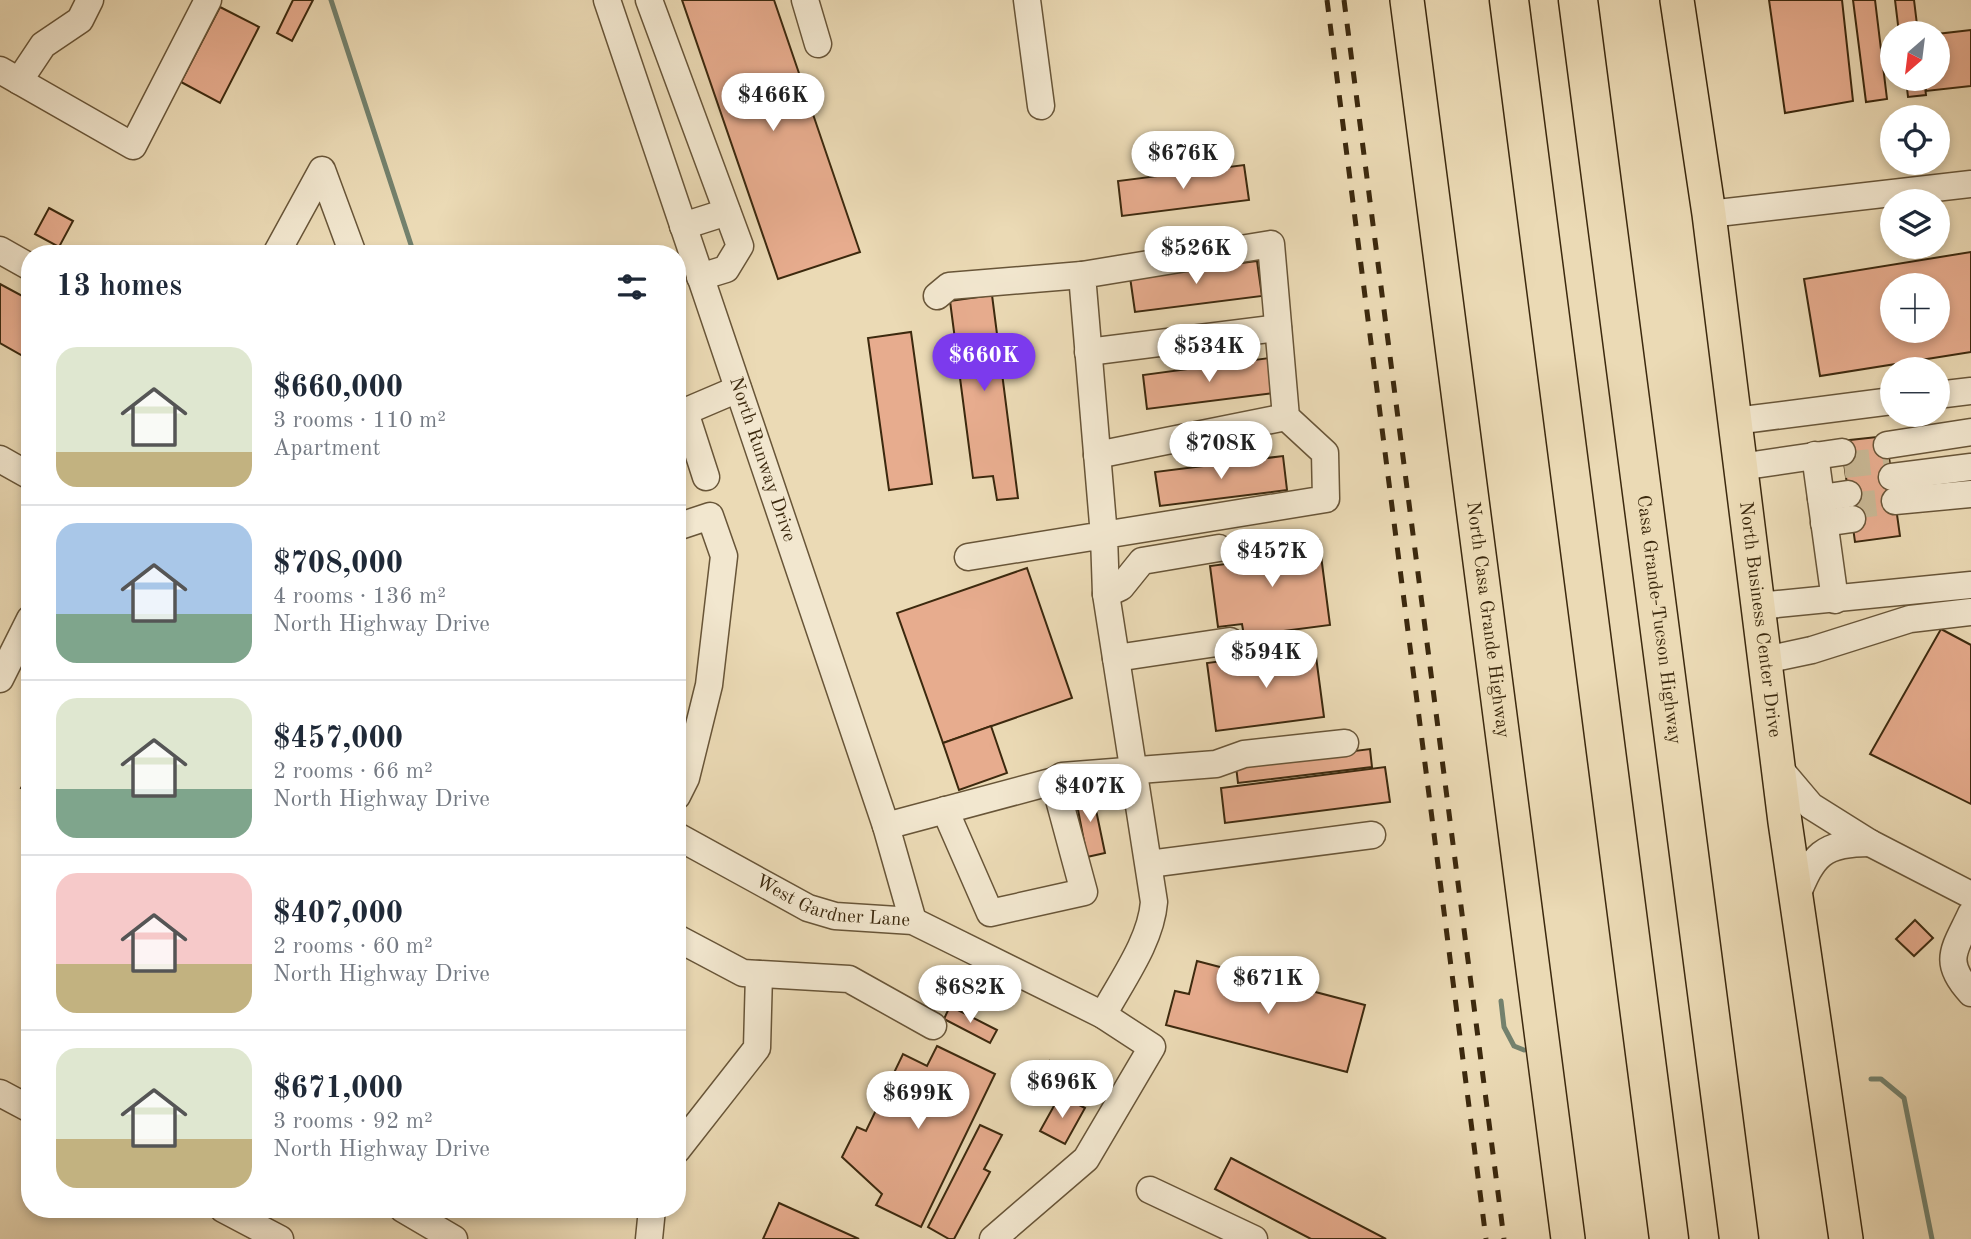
<!DOCTYPE html>
<meta charset="utf-8">
<style>
body{margin:0;font-family:"Old Standard TT",serif;background:#f6f6f7;color:#1f2937;height:100vh;display:flex;flex-direction:column;font-size:26px;white-space:nowrap}
*{box-sizing:border-box;margin:0}
p{font-size:23px;color:#747a83}
.icon{flex:none;width:38px;height:38px;fill:none;stroke:currentColor;stroke-width:2;stroke-linecap:round;stroke-linejoin:round}
.map{position:relative;flex:1;overflow:hidden}
.details{position:absolute;left:21px;top:245px;width:665px;height:973px;display:flex;flex-direction:column;background:#fff;border-radius:28px;box-shadow:0 4px 10px #0003}
.details>*{flex:none}
.needle{width:46px;rotate:208deg}
.controls{position:absolute;left:1880px;top:21px;display:grid;gap:14px}
.controls a{display:grid;place-items:center;width:70px;height:70px;border-radius:50%;background:#fff;box-shadow:0 4px 10px #0003;font-size:35px}
.price{position:absolute;translate:-50% -60px;padding:0 16px;border-radius:24px;background:#fff;color:#222;font-size:23px;line-height:46px;filter:drop-shadow(0 2px 4px #0008)}
.price::after{content:'';position:absolute;left:50%;top:42px;width:21px;height:16px;margin-left:-10px;background:inherit;clip-path:polygon(0 0,100% 0,50% 100%)}
.price.current{background:#7c3aed;color:#fff}
ul{padding:0;list-style:none}
li{display:flex;align-items:center;gap:21px;height:175px;padding:0 35px}
li+li{border-top:2px solid #e0e1e3}
li span{display:grid;place-items:center;flex:none;width:196px;height:140px;border-radius:21px;color:#555}
li>.icon{margin-inline-start:auto}
span .icon{width:84px;height:84px;fill:#fffc;stroke-width:1}
li b{font-size:30px}
h2{display:flex;justify-content:space-between;align-items:center;height:84px;padding:0 35px;font-size:30px}
.map>svg:first-child{display:block}
.lines{fill:none;stroke-linecap:round;stroke-linejoin:round}
.stream{stroke:#73816d;stroke-width:5}
.building{fill:#e7ac8e;stroke:#3c290e;stroke-width:2;fill-rule:evenodd}
.minor-tunnel{stroke:#c8b794;stroke-width:26;stroke-dasharray:26 13;stroke-linecap:butt}
.minor-casing{stroke:#685538;stroke-width:29}
.major-casing{stroke:#3c290e;stroke-width:36}
.highway-casing{stroke:#3c290e;stroke-width:41}
.minor{stroke:#f2e7cf;stroke-width:26}
.major{stroke:#ebdab5;stroke-width:33}
.highway{stroke:#ebdab5;stroke-width:38}
.rail{stroke:#3c290e;stroke-width:5;stroke-dasharray:12 12;stroke-linecap:butt}
.labels{text-anchor:middle;dominant-baseline:central;stroke-width:5;stroke-linejoin:round;paint-order:stroke}
.street-label{font-size:19px;fill:#3c290e;stroke:#f2e7cf}
</style>
<div class="map">
<svg width="1971" height="1239" viewBox="0 0 1971 1239">
<rect width="100%" height="100%" fill="#ebdab5"/>
<filter id="stains"><feTurbulence type="fractalNoise" baseFrequency=".00286" numOctaves="4"/><feColorMatrix values="0 0 0 0 .2 0 0 0 0 .09 0 0 0 0 .02 0 0 0 .5 -.17"/></filter>
<radialGradient id="worn" r=".72"><stop offset=".6" stop-color="#630" stop-opacity="0"/><stop offset="1" stop-color="#630" stop-opacity=".3"/></radialGradient>
<g class="lines">
<g class="stream">
<polyline points="331,0 414,254"/>
<polyline points="1501,1001 1504,1027 1514,1046 1524,1050"/>
<polyline points="1871,1079 1881,1079 1904,1098 1932,1239"/>
</g>
</g>
<g class="building">
<polygon points="293,0 313,0 292,41 277,33"/>
<polygon points="682,0 774,0 860,252 778,279"/>
<polygon points="1769,0 1842,0 1853,101 1785,113"/>
<polygon points="1853,0 1875,0 1887,99 1866,102"/>
<polygon points="1895,0 1914,0 1918,33 1899,33"/>
<polygon points="220,7 259,27 220,103 181,82"/>
<polygon points="1971,30 1971,86 1926,91 1924,79 1937,79 1937,34"/>
<polygon points="1906,79 1924,79 1926,95 1908,97"/>
<polygon points="1244,165 1249,200 1122,216 1118,181"/>
<polygon points="49,208 73,221 59,247 35,234"/>
<path d="M1971,252v100l-151,24 -16,-97zM1892,285h45v46h-45z"/>
<polygon points="1257,261 1262,296 1135,312 1130,277"/>
<polygon points="0,284 30,300 30,360 0,343"/>
<polygon points="992,295 1018,498 997,500 993,476 973,478 950,301"/>
<polygon points="911,332 932,484 889,490 868,338"/>
<polygon points="1269,358 1274,393 1147,409 1143,375"/>
<polygon points="1886,436 1900,536 1855,542 1841,441"/>
<polygon points="1283,456 1287,490 1160,506 1155,472"/>
<polygon points="1319,540 1330,625 1244,636 1242,624 1218,627 1210,566 1234,563 1233,551"/>
<polygon points="1027,568 1072,698 943,743 897,613"/>
<polygon points="1941,629 1971,645 1971,804 1870,754"/>
<polygon points="1315,649 1324,717 1216,731 1207,663"/>
<polygon points="991,726 1007,773 959,790 943,743"/>
<polygon points="1370,749 1372,767 1238,783 1236,766"/>
<polygon points="1385,767 1390,802 1225,823 1221,788"/>
<polygon points="30,772 30,793 21,788"/>
<polygon points="1092,791 1105,853 1087,857 1075,794"/>
<polygon points="1915,920 1933,938 1914,956 1896,939"/>
<polygon points="1197,961 1365,1005 1347,1072 1166,1025 1175,991 1189,994"/>
<polygon points="950,1006 997,1030 990,1043 944,1019"/>
<polygon points="937,1046 995,1074 921,1227 876,1205 882,1194 842,1157 857,1127 866,1131 903,1054 927,1066"/>
<polygon points="1050,1061 1067,1071 1055,1094 1037,1085"/>
<polygon points="1060,1095 1085,1108 1065,1144 1040,1131"/>
<polygon points="980,1125 1002,1135 984,1169 990,1172 954,1239 949,1239 928,1227"/>
<polygon points="1231,1158 1386,1239 1311,1239 1215,1189"/>
<polygon points="779,1203 859,1239 763,1239"/>
</g>
<g class="lines">
<g class="minor-tunnel">
<polyline points="1844,465 1889,460"/>
<polyline points="1850,506 1895,501"/>
</g>
<g class="minor-casing">
<g id="minor">
<path id="s1" d="M607,0l279,826 27,95"/>
<polyline points="649,0 740,246 726,269 700,277"/>
<polyline points="805,0 818,44"/>
<polyline points="1027,0 1041,106"/>
<polyline points="0,70 133,146 208,0"/>
<polyline points="19,81 43,45 80,20 90,0"/>
<polyline points="1709,214 1971,184"/>
<polyline points="683,226 727,212"/>
<polyline points="0,250 30,267"/>
<polyline points="276,254 322,170 353,254"/>
<polyline points="937,296 949,286 1082,275"/>
<polyline points="1088,352 1278,328"/>
<polyline points="1937,395 1971,391"/>
<polyline points="685,412 706,477"/>
<polyline points="677,415 738,389"/>
<polyline points="1735,421 1892,401"/>
<polyline points="1887,445 1971,432"/>
<polyline points="1097,455 1286,417"/>
<polyline points="1815,455 1835,600"/>
<polyline points="0,459 30,476"/>
<polyline points="1740,467 1842,452"/>
<polyline points="1892,477 1971,467"/>
<polyline points="1821,498 1848,494"/>
<polyline points="1895,501 1971,494"/>
<polyline points="1824,523 1852,519"/>
<polyline points="677,527 710,516 724,556 709,685 686,778 677,796"/>
<path d="M968,557l358,-58 -1,-46 -39,-36 -15,-173 -189,31 22,261 2,58 48,308c-3,39 -32,78 -51,113"/>
<polyline points="1106,594 1121,587 1142,561 1219,548"/>
<polyline points="1758,606 1971,585"/>
<polyline points="1116,658 1230,641"/>
<polyline points="1765,660 1812,650 1910,619 1971,612"/>
<polyline points="0,679 30,619"/>
<path d="M1778,767l33,39 59,37c-48,0 -57,12 -74,55"/>
<polyline points="945,810 990,913 1084,892 1054,781"/>
<polyline points="886,826 1054,781 1062,776 1216,764 1244,754 1345,743"/>
<path id="s2" d="M677,836l131,72 27,8 78,5 190,94 49,32 -66,112 -93,80"/>
<polyline points="1870,843 1971,895"/>
<polyline points="1149,864 1372,835"/>
<path d="M1971,914c-16,35 -30,47 0,79"/>
<polyline points="677,938 743,973 849,979 933,1026"/>
<polyline points="0,1093 30,1109"/>
<polyline points="677,1150 757,1048 759,974"/>
<polyline points="1150,1190 1254,1239"/>
<polyline points="223,1209 280,1239"/>
<polyline points="403,1209 454,1239"/>
<polyline points="649,1239 652,1209"/>
</g>
</g>
<g class="major-casing">
<g id="major">
<path id="s3" d="M1407,0l161,1239"/>
<path id="s4" d="M1677,0l32,214 76,608 61,417"/>
</g>
</g>
<g class="highway-casing">
<g id="highway">
<polyline points="1509,0 1669,1239"/>
<path id="s5" d="M1578,0l161,1239"/>
</g>
</g>
<use href="#minor" class="minor"/>
<use href="#major" class="major"/>
<use href="#highway" class="highway"/>
<g class="rail">
<polyline points="1327,0 1486,1239"/>
<polyline points="1344,0 1504,1239"/>
</g>
</g>
<g class="labels">
<g class="street-label">
<text stroke="none"><textPath href="#s1" startOffset="485">North Runway Drive</textPath></text>
<text stroke="none"><textPath href="#s3" startOffset="625">North Casa Grande Highway</textPath></text>
<text stroke="none"><textPath href="#s5" startOffset="625">Casa Grande-Tucson Highway</textPath></text>
<text stroke="none"><textPath href="#s4" startOffset="625">North Business Center Drive</textPath></text>
<text stroke="none"><textPath href="#s2" startOffset="172">West Gardner Lane</textPath></text>
</g>
</g>
<rect width="100%" height="100%" filter="url(#stains)"/>
<rect width="100%" height="100%" fill="url(#worn)"/>
</svg>
<div class="controls">
<a><svg class="needle" viewBox="-14 -14 28 28"><path d="M0-13l5 13h-10z" fill="#e53935"/><path d="M0 13l5-13h-10z" fill="#747a83"/></svg></a>
<a><svg class="icon" aria-label="locate" viewBox="0 0 24 24"><circle cx="12" cy="12" r="6"/><path d="M12 2v4M12 18v4M2 12h4M18 12h4"/></svg></a>
<a><svg class="icon" aria-label="layers" viewBox="0 0 24 24"><path d="M12 4l9 5-9 5-9-5zM3 14l9 5 9-5"/></svg></a>
<a>+</a>
<a>−</a>
</div>
<b class="price" style="left:773px;top:133px">$466K</b>
<b class="price" style="left:1183px;top:191px">$676K</b>
<b class="price" style="left:1196px;top:286px">$526K</b>
<b class="price" style="left:1209px;top:384px">$534K</b>
<b class="price current" style="left:984px;top:393px">$660K</b>
<b class="price" style="left:1221px;top:481px">$708K</b>
<b class="price" style="left:1272px;top:589px">$457K</b>
<b class="price" style="left:1266px;top:690px">$594K</b>
<b class="price" style="left:1090px;top:824px">$407K</b>
<b class="price" style="left:1268px;top:1016px">$671K</b>
<b class="price" style="left:970px;top:1025px">$682K</b>
<b class="price" style="left:1062px;top:1120px">$696K</b>
<b class="price" style="left:918px;top:1131px">$699K</b>
<section class="details">
<h2>13 homes<svg class="icon" aria-label="filters" viewBox="0 0 24 24"><path d="M4 7h16M4 17h16"/><circle cx="9" cy="7" r="2"/><circle cx="15" cy="17" r="2"/></svg></h2>
<ul>
<li><span style="background:linear-gradient(#dfe7d0 75%,#c2b280 0)"><svg class="icon" aria-label="home" viewBox="0 0 24 24"><path d="M3 11l9-7 9 7M6 9v11h12V9"/></svg></span><div><b>$660,000</b><p>3 rooms · 110 m²</p><p>Apartment</p></div></li>
<li><span style="background:linear-gradient(#a9c7e8 65%,#7fa58c 0)"><svg class="icon" aria-label="home" viewBox="0 0 24 24"><path d="M3 11l9-7 9 7M6 9v11h12V9"/></svg></span><div><b>$708,000</b><p>4 rooms · 136 m²</p><p>North Highway Drive</p></div></li>
<li><span style="background:linear-gradient(#dfe7d0 65%,#7fa58c 0)"><svg class="icon" aria-label="home" viewBox="0 0 24 24"><path d="M3 11l9-7 9 7M6 9v11h12V9"/></svg></span><div><b>$457,000</b><p>2 rooms · 66 m²</p><p>North Highway Drive</p></div></li>
<li><span style="background:linear-gradient(#f6c9c9 65%,#c2b280 0)"><svg class="icon" aria-label="home" viewBox="0 0 24 24"><path d="M3 11l9-7 9 7M6 9v11h12V9"/></svg></span><div><b>$407,000</b><p>2 rooms · 60 m²</p><p>North Highway Drive</p></div></li>
<li><span style="background:linear-gradient(#dfe7d0 65%,#c2b280 0)"><svg class="icon" aria-label="home" viewBox="0 0 24 24"><path d="M3 11l9-7 9 7M6 9v11h12V9"/></svg></span><div><b>$671,000</b><p>3 rooms · 92 m²</p><p>North Highway Drive</p></div></li>
</ul>
</section>
</div>
